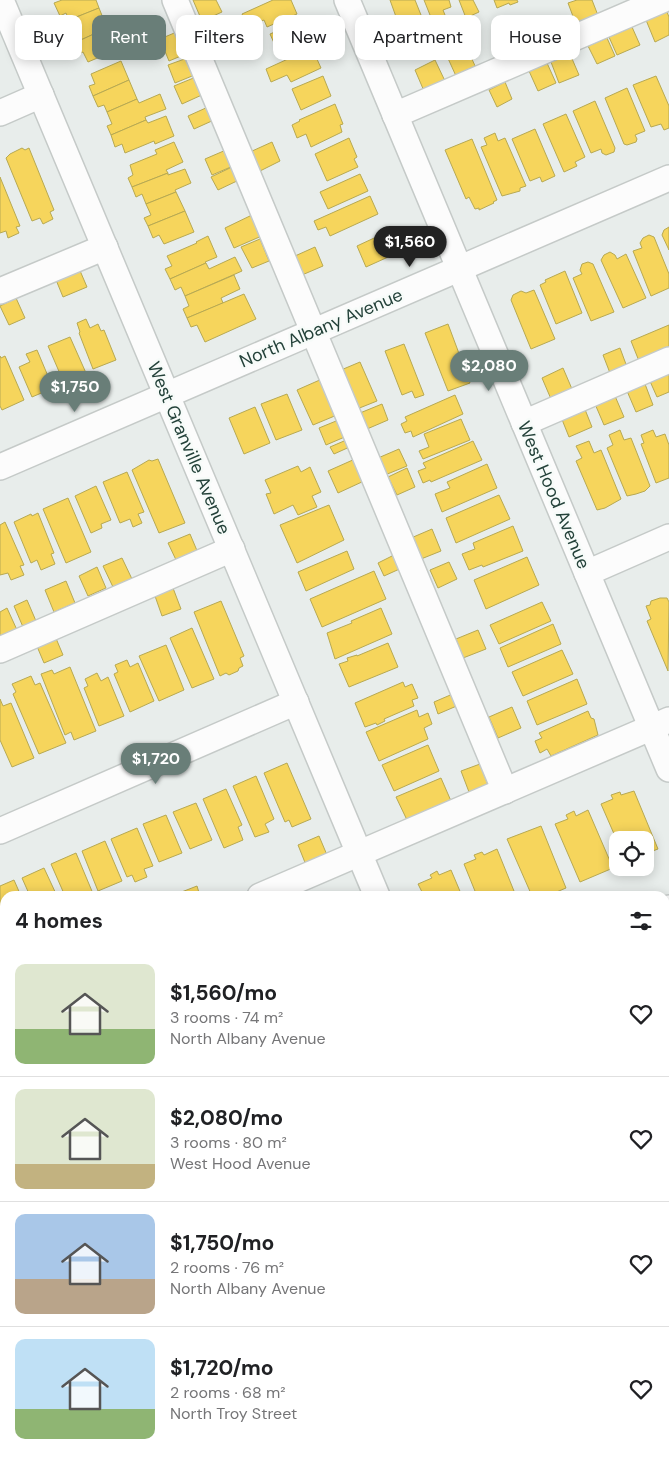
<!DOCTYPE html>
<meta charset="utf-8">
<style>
body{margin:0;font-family:"DM Sans",sans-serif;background:#f2f2f2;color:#202124;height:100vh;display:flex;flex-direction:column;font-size:19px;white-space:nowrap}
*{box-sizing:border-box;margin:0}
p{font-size:16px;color:#757577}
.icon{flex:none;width:28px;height:28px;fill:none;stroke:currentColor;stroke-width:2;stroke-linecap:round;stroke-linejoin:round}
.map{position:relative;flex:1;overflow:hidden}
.sheet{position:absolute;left:0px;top:891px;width:670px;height:571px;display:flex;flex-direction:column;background:#fff;border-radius:15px 15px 0 0;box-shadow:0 2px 12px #0003}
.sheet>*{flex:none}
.banner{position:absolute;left:15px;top:15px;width:640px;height:45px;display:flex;gap:10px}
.controls{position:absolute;left:609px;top:831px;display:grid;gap:10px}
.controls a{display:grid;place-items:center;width:45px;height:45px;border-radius:10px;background:#fff;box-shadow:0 2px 12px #0003;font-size:25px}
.price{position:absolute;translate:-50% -42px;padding:0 11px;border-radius:18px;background:#697e78;color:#fff;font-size:16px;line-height:32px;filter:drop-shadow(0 1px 2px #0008)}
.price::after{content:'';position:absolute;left:50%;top:30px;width:15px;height:11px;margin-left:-8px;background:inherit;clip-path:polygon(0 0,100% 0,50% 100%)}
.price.on{background:#222;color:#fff}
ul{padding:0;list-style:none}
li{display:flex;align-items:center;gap:15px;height:125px;padding:0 15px}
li+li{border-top:1px solid #e0e0e0}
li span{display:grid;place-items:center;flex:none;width:140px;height:100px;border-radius:10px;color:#555}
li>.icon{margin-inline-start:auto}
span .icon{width:60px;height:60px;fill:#fffc;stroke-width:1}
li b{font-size:21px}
h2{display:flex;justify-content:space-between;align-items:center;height:60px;padding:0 15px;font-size:21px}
.chip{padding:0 18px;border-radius:10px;background:#fff;box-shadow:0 2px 12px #0003;font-size:18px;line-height:45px}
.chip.on{background:#697e78;color:#fff}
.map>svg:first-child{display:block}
.built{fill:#d6dedb}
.green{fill:#d1e6d8}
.water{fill:#a9d4db}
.homes{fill:#f6d55c;stroke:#b7a952}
.shops{fill:#d6604d;stroke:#a15747}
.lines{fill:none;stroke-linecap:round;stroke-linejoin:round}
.minor-casing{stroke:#c5cac8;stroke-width:28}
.path{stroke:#c3ccca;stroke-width:3;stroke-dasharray:2.5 4;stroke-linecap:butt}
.minor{stroke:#fcfcfc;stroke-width:25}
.labels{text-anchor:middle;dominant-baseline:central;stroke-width:5;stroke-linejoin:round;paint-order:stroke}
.street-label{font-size:18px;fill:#24423a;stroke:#f7fbf9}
</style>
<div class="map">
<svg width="669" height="1462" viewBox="0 0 669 1462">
<rect width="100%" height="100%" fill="#e8edeb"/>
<polygon class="built" points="669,1293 669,1462 522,1462 520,1458 665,1458 665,1296"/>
<g class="green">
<polygon points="669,926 669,1070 665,1072 665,928"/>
<polygon points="669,1192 669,1293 665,1296 665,1195"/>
<polygon points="5,1213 5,1458 20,1458 12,1462 0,1462 0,1215"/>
<polygon points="235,1458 346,1458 339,1462 227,1462"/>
</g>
<g class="water">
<polygon points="669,1070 669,1192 665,1195 665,1072"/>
<polygon points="20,1458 235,1458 227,1462 12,1462"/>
</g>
<g class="homes">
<polygon points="62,0 96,0 99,8 69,20 66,13 60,16 54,3"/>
<polygon points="193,0 216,0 222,12 202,21"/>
<polygon points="273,0 291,0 297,14 267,27 264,20 248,27 242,14"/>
<polygon points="390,0 415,0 423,20 400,28"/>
<polygon points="424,0 449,0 451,7 443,10 449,25 436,30"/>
<polygon points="459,0 473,0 479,12 466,18"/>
<polygon points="494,0 517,0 518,2 510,5 509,3 497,8"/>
<polygon points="577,0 592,0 599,18 577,27 568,3"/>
<polygon points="99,8 107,28 72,44 68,34 74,32 69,20"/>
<polygon points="667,12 669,17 669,35 655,42 646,20"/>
<polygon points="301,21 309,41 279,54 270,34"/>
<polygon points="126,25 135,46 117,53 116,50 88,62 83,52 77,55 72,44 107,28 109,32"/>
<polygon points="632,27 640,45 617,55 609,37"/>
<polygon points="179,31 188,53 169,61 160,39"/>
<polygon points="607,38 615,56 597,64 588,46"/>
<polygon points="466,46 476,68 456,76 446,54"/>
<polygon points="312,48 321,68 291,82 287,75 271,82 266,69"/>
<polygon points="570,54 579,75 559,83 551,62"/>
<polygon points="190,57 197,74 175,83 168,65"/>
<polygon points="435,60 445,81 424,91 415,70"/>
<polygon points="121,61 129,80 93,96 89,86 95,84 91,74"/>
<polygon points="547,63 556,83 538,91 529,71"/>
<polygon points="323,76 331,96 301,110 292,89"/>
<polygon points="656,76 669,106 669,128 664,130 661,124 651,127 633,85"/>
<polygon points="196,77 204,94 182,104 174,86"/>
<polygon points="129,80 137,99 107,112 104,105 98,107 93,96"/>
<polygon points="505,82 512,99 497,107 489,90"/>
<polygon points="627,88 645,131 635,135 637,139 636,142 627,145 624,144 605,98"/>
<polygon points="160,94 166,109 145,117 146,120 111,135 107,126 112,124 107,112 137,99 139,103"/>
<polygon points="595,101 615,148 614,152 606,155 602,153 601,149 591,153 573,111"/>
<polygon points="335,104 343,124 340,125 342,132 311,147 306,134 297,138 292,125 300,121 299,120"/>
<polygon points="208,107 214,120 194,129 188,116"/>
<polygon points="566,114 585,157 575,162 577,166 564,172 543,124"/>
<polygon points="166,116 174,136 155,144 154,141 125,153 122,144 115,147 111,135 146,120 148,123"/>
<polygon points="535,129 555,176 542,182 540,177 530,181 512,139"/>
<polygon points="495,133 498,141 505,138 526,186 520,188 520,191 502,196 481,147 487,145 484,138"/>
<polygon points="349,138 357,157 354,159 358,167 327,181 315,154"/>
<polygon points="472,139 497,200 493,202 494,203 479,210 479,208 475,209 469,197 466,199 445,150"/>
<polygon points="174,142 183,162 166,170 168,173 132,187 128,178 133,175 130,165 157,154 155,150"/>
<polygon points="272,142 280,161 260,171 250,152"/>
<polygon points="22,148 25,150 29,148 54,210 50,212 53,219 43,224 40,218 32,221 6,158 10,154"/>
<polygon points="226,150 233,166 212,175 205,159"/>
<polygon points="232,167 239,180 218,190 211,177"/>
<polygon points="185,169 191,183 175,190 176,192 146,204 142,194 136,197 132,187 168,173 168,175"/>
<polygon points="360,174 368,191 328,209 320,192"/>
<polygon points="0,177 20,226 16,227 19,233 8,238 6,231 0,233"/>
<polygon points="176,192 185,211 148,226 144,218 151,215 146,204"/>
<polygon points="370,196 378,214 330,236 326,227 318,230 314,221"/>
<polygon points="185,211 194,232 164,244 159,235 153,238 148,226"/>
<polygon points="254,214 264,235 234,248 225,228"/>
<polygon points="669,227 669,250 662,235 664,230"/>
<polygon points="387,232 397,253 366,267 357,246"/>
<polygon points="649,235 654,237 669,274 669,288 651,296 633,251 642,248 640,243 643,238"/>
<polygon points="208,236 217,257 205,262 206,263 170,279 165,269 172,266 167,256 197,243 196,242"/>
<polygon points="260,239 269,261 252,268 241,247"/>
<polygon points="315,247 323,266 302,275 295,256"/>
<polygon points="610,252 615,255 617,259 626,254 646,298 623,308 601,260 604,255"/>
<polygon points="235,257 242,271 185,296 181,287 175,290 170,279 206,263 209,269"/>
<polygon points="588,262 593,264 614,312 591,321 573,278 582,274 580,270 582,264"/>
<polygon points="78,266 87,287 63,297 54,275"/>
<polygon points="565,271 582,313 556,324 540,285 546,282 545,280"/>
<polygon points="234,275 240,289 221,298 223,303 187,318 183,309 189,306 185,296"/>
<polygon points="534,290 555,339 531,349 511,300 513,295 521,291 526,293"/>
<polygon points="244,294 256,319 205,342 197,325 191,327 187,318"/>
<polygon points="16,298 25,318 9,325 0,306"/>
<polygon points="86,319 90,328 98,324 101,331 104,330 116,360 93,369 79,333 80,332 77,323"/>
<polygon points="448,324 470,383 448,391 425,333"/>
<polygon points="669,325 669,348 639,361 631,341"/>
<polygon points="70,337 86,373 64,383 48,346"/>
<polygon points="404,344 424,395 415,398 412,391 402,395 385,351"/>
<polygon points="620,348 627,367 610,373 603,355"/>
<polygon points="37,350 53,388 32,397 19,367 30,362 26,354"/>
<polygon points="0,356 1,358 5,356 24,400 2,410 0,406"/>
<polygon points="360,362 377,401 357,409 341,370"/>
<polygon points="563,368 572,389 551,399 542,378"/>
<polygon points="669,370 669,392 657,397 649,379"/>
<polygon points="322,379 337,415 313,425 297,390"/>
<polygon points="645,384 653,405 636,412 627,391"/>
<polygon points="287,394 302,430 276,440 261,404"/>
<polygon points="455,395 463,414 413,437 411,431 405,433 401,424 407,421 405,417"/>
<polygon points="615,396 624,417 604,425 595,404"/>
<polygon points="382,404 388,420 367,429 360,413"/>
<polygon points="255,407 270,443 244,454 229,418"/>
<polygon points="584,407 592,427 569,437 561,417"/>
<polygon points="341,419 347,436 326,445 319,428"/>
<polygon points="461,419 470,440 423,459 419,451 429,447 424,434"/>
<polygon points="620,430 624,440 631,438 650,486 645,491 636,494 627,496 607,448 613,445 609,435"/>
<polygon points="653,430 656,437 665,434 669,445 669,478 656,483 641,444 644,443 641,435"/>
<polygon points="351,438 354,445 334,454 330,447"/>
<polygon points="473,441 482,460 431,482 430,480 423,483 418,471 426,468 423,463"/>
<polygon points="589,441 594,453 601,450 621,499 605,508 597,510 576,461 582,458 576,446"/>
<polygon points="399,449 407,466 385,475 378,458"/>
<polygon points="158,459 185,523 159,533 132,470 149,460 152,461"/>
<polygon points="355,459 364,481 338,493 328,471"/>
<polygon points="487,464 497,488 442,512 435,494 450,488 447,482"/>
<polygon points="298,466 301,472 310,467 321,492 312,496 317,507 298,515 293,505 274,514 266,494 271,493 265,480"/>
<polygon points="407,468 415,487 397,495 388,477"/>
<polygon points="127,472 144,512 138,514 142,523 133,527 130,519 120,523 103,482"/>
<polygon points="96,486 111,520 101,524 102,528 91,533 75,496"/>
<polygon points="499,495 510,519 456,543 446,518"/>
<polygon points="68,498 91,552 66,563 43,509"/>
<polygon points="329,505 344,540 297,563 280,525"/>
<polygon points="38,513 54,553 51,554 55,564 41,570 37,560 31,563 14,522 31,514 32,516"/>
<polygon points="5,522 24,565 20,566 24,575 11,580 8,573 0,575 0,525"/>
<polygon points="513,526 523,551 483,567 482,565 469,570 462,554 475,549 473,543"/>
<polygon points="432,529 441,551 421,559 411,538"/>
<polygon points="190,534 198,553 177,562 168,543"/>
<polygon points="347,551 354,569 306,591 298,572"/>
<polygon points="398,553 404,567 384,576 378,563"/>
<polygon points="527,557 539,585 486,609 474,580"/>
<polygon points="122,558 132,579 113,587 103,566"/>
<polygon points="449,562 457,579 438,588 430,570"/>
<polygon points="97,567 106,588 88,596 79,576"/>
<polygon points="374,571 386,599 322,627 310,599"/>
<polygon points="66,581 75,603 54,612 45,590"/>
<polygon points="173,588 181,609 162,616 155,596"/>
<polygon points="660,598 667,598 669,602 668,671 647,621 651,619 646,606 650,605 651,601"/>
<polygon points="27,600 36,621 23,627 14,606"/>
<polygon points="221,601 244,656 240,658 243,666 239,668 238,671 229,675 226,673 220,676 194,612"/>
<polygon points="542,602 551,621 499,644 490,625"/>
<polygon points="7,608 17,630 0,638 0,612"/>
<polygon points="381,608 392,634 335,659 327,633 352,623 351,621"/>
<polygon points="553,624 561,644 508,667 500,648"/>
<polygon points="192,628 214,679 192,688 170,638"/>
<polygon points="478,630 486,649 463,658 456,639"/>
<polygon points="55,636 63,655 44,663 36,644"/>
<polygon points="388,643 398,667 349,687 339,664 348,661 347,658 357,655 357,656"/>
<polygon points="166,645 184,690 159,701 139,656"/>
<polygon points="562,650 573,674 523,696 512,672"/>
<polygon points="127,660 130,667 138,663 154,701 130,712 114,674 118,672 115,665"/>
<polygon points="70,667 96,731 74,740 71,732 65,735 41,674 52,670 54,674"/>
<polygon points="97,673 101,681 108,677 124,716 99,726 84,688 88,686 85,679"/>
<polygon points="31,676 35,685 40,683 66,743 39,754 13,694 16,692 12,684"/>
<polygon points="577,679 587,704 537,725 527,701"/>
<polygon points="403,682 405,687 412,684 418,698 412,700 414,706 384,719 385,721 377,725 376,723 365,727 355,703"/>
<polygon points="455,693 459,705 438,714 434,702"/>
<polygon points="0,699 3,706 11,703 34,758 12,767 0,740"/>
<polygon points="512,707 521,728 498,738 489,717"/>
<polygon points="417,710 419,717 428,713 432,724 424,728 428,739 379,761 366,732"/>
<polygon points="588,711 591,718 594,719 598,735 551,756 547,749 540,753 535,741 542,738 539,733"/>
<polygon points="428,745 439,771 394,791 382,765"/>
<polygon points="287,763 311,819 292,827 289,820 285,822 264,773"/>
<polygon points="480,764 488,785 469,792 461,771"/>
<polygon points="256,776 274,819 265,824 269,832 255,837 233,786"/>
<polygon points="441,778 451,801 407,820 396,797"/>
<polygon points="226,789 242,825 238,827 243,840 224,848 203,799"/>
<polygon points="634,791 658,849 645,854 645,840 618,840 618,843 601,804 613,799 611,795 620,792 621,795"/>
<polygon points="196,803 212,840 190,849 173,812"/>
<polygon points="588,810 613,868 580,882 555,824 568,819 566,815 574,811 576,816"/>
<polygon points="166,815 182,853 159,862 143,824"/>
<polygon points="541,826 566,888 547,896 532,896 507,839"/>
<polygon points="137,828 153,866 144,869 147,877 135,882 132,875 127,877 111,839"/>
<polygon points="319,836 327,855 306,865 298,845"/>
<polygon points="105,841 122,881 98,891 82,851"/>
<polygon points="497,849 516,896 477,896 464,864 476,859 474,855 482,852 484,855"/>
<polygon points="76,853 94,896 65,896 51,864"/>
<polygon points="44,868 57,896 30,896 22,878"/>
<polygon points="451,870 462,896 424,896 418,884 432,878 430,875 437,871 439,875"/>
<polygon points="14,880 21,896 5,896 5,921 0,910 0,886"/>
<polygon points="197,886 200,896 181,896 179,893"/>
<polygon points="0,927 5,939 5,948 0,950"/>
<polygon points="5,1065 5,1132 0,1134 0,1067"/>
<polygon points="346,1458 467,1458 459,1462 339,1462"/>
</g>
<polygon class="shops" points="669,1435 669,1462 623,1462 631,1458 665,1458 665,1437"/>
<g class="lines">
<g class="minor-casing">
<g id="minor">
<polyline points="1,0 377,896"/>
<polyline points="175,0 505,791"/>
<polyline points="347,0 669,769"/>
<polyline points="0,113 41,95"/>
<polyline points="395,115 662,0"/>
<polyline points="0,291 105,247"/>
<polyline points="524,423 669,360"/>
<polyline points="0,467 669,178"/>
<polyline points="587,573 669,537"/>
<polyline points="0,650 232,549"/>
<polyline points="0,831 296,702"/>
<polyline points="260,896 669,720"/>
<polyline points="665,910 669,908"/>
<polyline points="0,1009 5,1007"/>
<polyline points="0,1194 5,1192"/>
<polyline points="665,1311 669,1309"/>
<polyline points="665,1423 669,1421"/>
<polyline points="565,1458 568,1462"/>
<polyline points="599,1462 607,1458"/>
</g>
</g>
<g class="path">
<polyline points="665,1249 669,1246"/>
<polyline points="527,1458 530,1462"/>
<polyline points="300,1462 308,1458"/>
</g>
<use href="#minor" class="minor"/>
</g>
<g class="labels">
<g class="street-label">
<text transform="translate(321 328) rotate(-23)">North Albany Avenue</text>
<text transform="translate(189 448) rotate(67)">West Granville Avenue</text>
<text transform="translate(554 495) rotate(67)">West Hood Avenue</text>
</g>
</g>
</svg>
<div class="controls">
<a><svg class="icon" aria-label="locate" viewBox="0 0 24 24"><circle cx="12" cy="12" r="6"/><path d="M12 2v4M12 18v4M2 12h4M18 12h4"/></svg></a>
</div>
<b class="price on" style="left:410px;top:268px">$1,560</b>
<b class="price" style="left:489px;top:392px">$2,080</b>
<b class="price" style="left:75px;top:413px">$1,750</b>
<b class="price" style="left:156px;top:785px">$1,720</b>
<div class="banner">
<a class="chip">Buy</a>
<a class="chip on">Rent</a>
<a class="chip">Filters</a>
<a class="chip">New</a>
<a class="chip">Apartment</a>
<a class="chip">House</a>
</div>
<section class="sheet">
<h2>4 homes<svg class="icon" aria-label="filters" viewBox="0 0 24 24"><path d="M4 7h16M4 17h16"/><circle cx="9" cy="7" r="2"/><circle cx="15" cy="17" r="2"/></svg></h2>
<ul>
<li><span style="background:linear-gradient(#dfe7d0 65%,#8fb573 0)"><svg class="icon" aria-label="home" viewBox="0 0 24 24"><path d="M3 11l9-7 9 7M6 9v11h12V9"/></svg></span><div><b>$1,560/mo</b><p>3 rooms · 74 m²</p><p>North Albany Avenue</p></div><svg class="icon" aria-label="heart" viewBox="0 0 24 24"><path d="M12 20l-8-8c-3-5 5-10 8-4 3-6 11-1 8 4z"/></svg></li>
<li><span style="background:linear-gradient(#dfe7d0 75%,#c2b280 0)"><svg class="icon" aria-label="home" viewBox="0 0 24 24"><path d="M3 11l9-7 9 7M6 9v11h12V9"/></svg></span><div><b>$2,080/mo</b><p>3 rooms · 80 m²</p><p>West Hood Avenue</p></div><svg class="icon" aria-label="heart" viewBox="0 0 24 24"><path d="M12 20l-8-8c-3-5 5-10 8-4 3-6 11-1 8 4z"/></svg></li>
<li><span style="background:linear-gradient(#a9c7e8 65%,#b9a48a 0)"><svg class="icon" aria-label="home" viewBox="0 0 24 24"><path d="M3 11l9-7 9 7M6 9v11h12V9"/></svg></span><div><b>$1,750/mo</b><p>2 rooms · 76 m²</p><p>North Albany Avenue</p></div><svg class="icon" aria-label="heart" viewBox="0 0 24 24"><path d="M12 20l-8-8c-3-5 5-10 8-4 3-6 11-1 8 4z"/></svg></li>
<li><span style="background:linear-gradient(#bfe0f5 70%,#8fb573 0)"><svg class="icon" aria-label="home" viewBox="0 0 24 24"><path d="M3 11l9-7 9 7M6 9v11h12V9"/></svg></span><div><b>$1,720/mo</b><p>2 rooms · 68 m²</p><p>North Troy Street</p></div><svg class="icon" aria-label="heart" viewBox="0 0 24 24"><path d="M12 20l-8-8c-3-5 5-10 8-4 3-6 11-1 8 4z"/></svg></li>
</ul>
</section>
</div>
